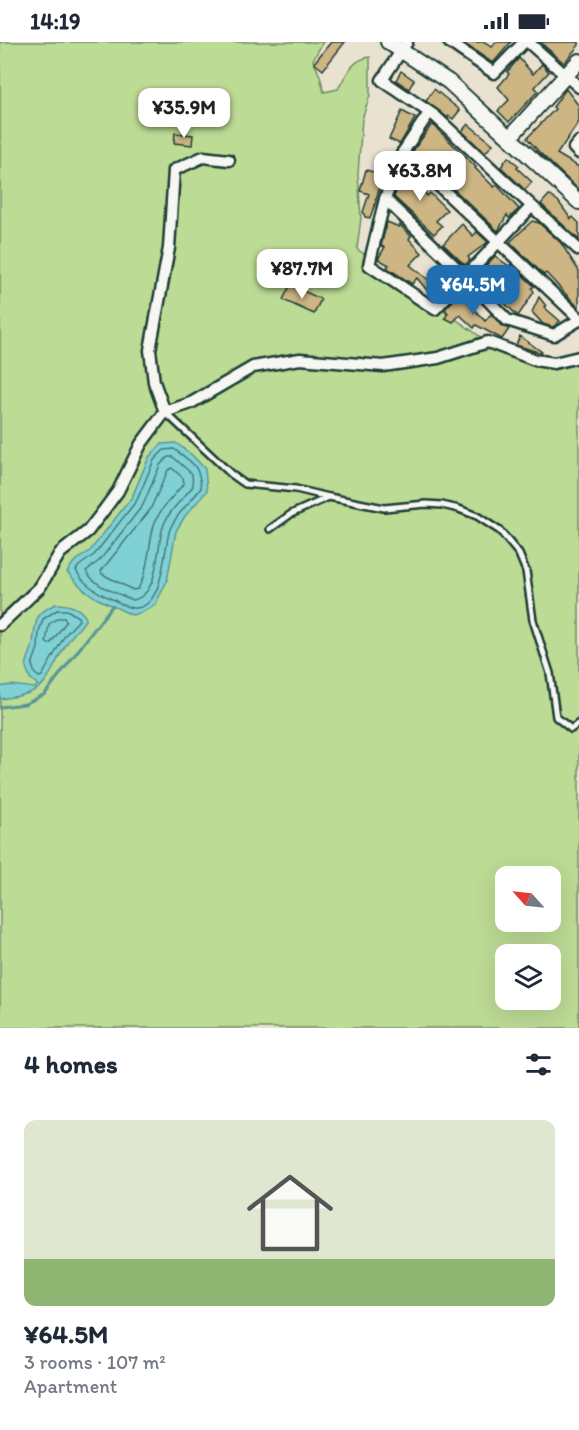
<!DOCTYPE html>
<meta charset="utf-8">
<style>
body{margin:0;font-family:Itim,sans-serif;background:#f6f6f7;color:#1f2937;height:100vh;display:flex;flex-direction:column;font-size:22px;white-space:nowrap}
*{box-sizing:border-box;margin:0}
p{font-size:20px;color:#747a83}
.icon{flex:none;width:33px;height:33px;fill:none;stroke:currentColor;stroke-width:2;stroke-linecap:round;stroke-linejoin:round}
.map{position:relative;height:986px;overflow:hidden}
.details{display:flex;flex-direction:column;background:#fff;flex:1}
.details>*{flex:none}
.needle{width:39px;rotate:297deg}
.tools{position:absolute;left:495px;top:824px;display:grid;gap:12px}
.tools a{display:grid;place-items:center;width:66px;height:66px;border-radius:12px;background:#fff;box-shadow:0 6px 24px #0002;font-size:30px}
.price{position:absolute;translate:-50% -51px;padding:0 14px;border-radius:12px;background:#fff;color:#222;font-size:20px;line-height:39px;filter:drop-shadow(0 2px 3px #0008)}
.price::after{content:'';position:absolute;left:50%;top:36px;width:18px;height:14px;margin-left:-9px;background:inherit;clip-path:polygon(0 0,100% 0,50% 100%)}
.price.on{background:#1f6fb2;color:#fff}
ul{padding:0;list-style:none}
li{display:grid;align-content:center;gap:12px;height:318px;padding:0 24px}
li span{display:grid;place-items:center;height:186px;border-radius:12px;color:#555}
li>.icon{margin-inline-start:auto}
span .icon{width:108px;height:108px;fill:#fffc;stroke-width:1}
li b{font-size:26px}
h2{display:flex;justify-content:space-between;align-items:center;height:72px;padding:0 24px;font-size:26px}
.status{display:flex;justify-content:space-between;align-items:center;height:42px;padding:0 30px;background:#fff;direction:ltr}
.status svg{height:16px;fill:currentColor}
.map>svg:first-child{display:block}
.green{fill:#bcdb94;stroke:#6e8c64;stroke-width:1.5;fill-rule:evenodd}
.water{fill:#80d1d6;stroke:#599695;stroke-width:1.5}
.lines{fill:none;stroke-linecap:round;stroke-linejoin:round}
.shore{stroke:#467875;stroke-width:1.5}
.stream{stroke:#599695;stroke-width:3}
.building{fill:#cdb584;stroke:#1f3d34;stroke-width:1.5}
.lane-casing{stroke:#1f3d34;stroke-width:10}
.street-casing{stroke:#1f3d34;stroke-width:15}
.secondary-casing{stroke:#1f3d34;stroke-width:18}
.lane{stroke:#f6f6f2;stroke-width:5}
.street{stroke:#f6f6f2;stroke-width:10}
.secondary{stroke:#f6f6f2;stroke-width:14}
</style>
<div class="status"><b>14:19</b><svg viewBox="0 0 49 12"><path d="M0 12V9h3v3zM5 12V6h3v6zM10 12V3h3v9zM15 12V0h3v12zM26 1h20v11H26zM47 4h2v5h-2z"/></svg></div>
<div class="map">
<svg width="579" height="986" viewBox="0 0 579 986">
<rect width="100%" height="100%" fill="#eae2d1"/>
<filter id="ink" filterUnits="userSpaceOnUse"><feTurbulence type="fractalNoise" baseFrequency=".0167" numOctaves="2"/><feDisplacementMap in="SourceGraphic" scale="12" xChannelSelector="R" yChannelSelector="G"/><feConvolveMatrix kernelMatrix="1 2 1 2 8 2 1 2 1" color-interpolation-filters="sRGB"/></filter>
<g filter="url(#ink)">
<path class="green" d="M0,0h323l-10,18 7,16 4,16 14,-3c8,-14 14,-30 32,-32v38l-8,24 -4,55 3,44 -4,31 131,93 47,18 44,-3v671h-579zM506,834h44v45h-44zM506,912h44v45h-44z"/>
<g class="water">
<polygon points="176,401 192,413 205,427 207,449 185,474 176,489 167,539 155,563 143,570 132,573 98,557 83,547 67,530 74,520 90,509 132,455 149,415 162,402"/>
<path d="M56,562c12,0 24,3 30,14 -4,9 -12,14 -17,22 -26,39 -15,53 -69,59v-12c11,-4 23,0 34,1l4,-3 -8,-7 -4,-11c1,-7 4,-13 6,-19 5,-22 -2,-33 24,-44z"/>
</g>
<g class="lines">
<g class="shore">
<path d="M164,408l10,-1c18,13 26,17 27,39 -10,14 -25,26 -31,41 -7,20 -5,81 -37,79 -7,0 -15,-6 -21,-9 -14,-6 -29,-15 -36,-29l3,-4 15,-11 43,-55 17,-40z"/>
<path d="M168,415h5l19,17 1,12c-10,13 -25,25 -30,41 -7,21 -3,68 -30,73 -16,-7 -38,-13 -47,-29l14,-11 43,-55 17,-40z"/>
<path d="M172,426l11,10 1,5c-10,13 -25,26 -30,42 -6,22 -5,44 -16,64l-5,1 -31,-16 -1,-3 49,-61 18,-40z"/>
<polygon points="57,568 67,568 78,575 79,578 65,593 42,634 39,635 35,632 32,623 38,606 39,590 43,577"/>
<polygon points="58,576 65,576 66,580 51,601 48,602 46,600 49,582"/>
</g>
<polyline class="stream" points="0,665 25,662 45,652 112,564"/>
</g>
<g class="building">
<polygon points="331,0 345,0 323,28 314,21"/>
<polygon points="462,0 485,0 492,5 496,0 511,0 493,21"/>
<polygon points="540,0 579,0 579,3 564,21"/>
<polygon points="519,16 533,32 542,22 549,30 535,45 538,49 509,80 498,69 509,58 498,45 509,32 507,30"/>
<polygon points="401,29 414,38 409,47 396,38"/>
<polygon points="434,47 460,68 453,77 449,74 448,76 426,59"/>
<polygon points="566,47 579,64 579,80 557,112 579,125 579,148 539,110 527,96 555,67 553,65"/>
<polygon points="402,69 415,76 400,102 389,97"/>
<polygon points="432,82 476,125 475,126 494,145 497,143 519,167 509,176 507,173 498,189 437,131 439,129 420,111 418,114 413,109"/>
<polygon points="468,82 493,102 485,111 462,89"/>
<polygon points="175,91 193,93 192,103 174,101"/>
<polygon points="508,115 519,124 517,126 532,140 525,148 501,125"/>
<polygon points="366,128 384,133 376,157 375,156 376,159 370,176 365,175 363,170 369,152 360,149"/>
<polygon points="410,128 417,134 416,136 427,154 430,151 447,168 436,179 442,184 434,192 394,155 397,147 401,144 399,141"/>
<polygon points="549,153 558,159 571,177 573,175 579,181 579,198 541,162"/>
<polygon points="532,179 539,181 561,201 579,229 579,266 546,231 544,233 510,200"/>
<polygon points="387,180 399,185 400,183 411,194 409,197 422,211 410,223 430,239 444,224 455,235 434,257 417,236 412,242 389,227 387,225 389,223 378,217 385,205 381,204"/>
<polygon points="462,182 473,194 477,190 488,200 468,215 470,218 465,223 443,202"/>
<polygon points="495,214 509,224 511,222 534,244 532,246 534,250 518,274 476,234"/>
<polygon points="290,243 321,257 314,272 283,258"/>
<polygon points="465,246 470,254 466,258 485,279 491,272 502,284 509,287 502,297 476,283 474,286 460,273 453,280 445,276 448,271 445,267"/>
<polygon points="539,255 546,264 544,265 560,279 553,285 543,282 532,270"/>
<polygon points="520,294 542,310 541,311 516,303"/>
</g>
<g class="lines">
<g class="lane-casing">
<g id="lane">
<polyline points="165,370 231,432 245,442 296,447 329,455 291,472 270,487"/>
<polyline points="329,455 384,466 426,462 442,463 459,467 477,474 500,489 519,512 526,529 533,578 550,631 556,675 571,687 579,681"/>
</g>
</g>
<g class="street-casing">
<g id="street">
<polyline points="407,0 382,38 435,74 579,208"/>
<polyline points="449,0 494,31 524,0"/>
<polyline points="528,0 579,45"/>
<polyline points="429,71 403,110 385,157 369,223 435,267 531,165"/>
<polyline points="579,100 574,106 579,111"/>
<polyline points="403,110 579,276"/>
<polyline points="385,157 466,235 507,278 554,293 579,278"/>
<polyline points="165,370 154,340 150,308 169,206 174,128 203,115 229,118"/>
<polyline points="0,583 40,545 60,511 88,489 104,468 118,449 141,402 165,370 191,361 253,325 300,317 383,324 438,316 488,300 535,318 554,321 579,315"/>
</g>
</g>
<g class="secondary-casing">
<g id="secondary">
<polyline points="388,0 449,40 579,160"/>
<polyline points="510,95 579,19"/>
</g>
</g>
<use href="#lane" class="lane"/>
<use href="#street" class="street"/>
<use href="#secondary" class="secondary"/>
</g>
</g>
</svg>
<div class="tools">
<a><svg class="needle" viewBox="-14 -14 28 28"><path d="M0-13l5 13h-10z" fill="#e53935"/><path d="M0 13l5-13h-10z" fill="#747a83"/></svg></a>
<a><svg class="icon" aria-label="layers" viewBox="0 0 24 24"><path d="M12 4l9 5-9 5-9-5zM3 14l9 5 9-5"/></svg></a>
</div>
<b class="price" style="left:184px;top:97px">¥35.9M</b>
<b class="price" style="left:420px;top:160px">¥63.8M</b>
<b class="price" style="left:302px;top:258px">¥87.7M</b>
<b class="price on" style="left:473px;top:274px">¥64.5M</b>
</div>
<section class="details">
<h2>4 homes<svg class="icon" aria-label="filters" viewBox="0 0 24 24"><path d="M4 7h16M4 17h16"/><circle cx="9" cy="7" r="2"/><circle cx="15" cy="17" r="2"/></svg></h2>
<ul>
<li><span style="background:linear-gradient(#dfe7d0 75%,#8fb573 0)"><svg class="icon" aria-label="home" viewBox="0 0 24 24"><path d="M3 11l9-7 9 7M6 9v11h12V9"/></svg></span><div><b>¥64.5M</b><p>3 rooms · 107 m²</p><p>Apartment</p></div></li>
</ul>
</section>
